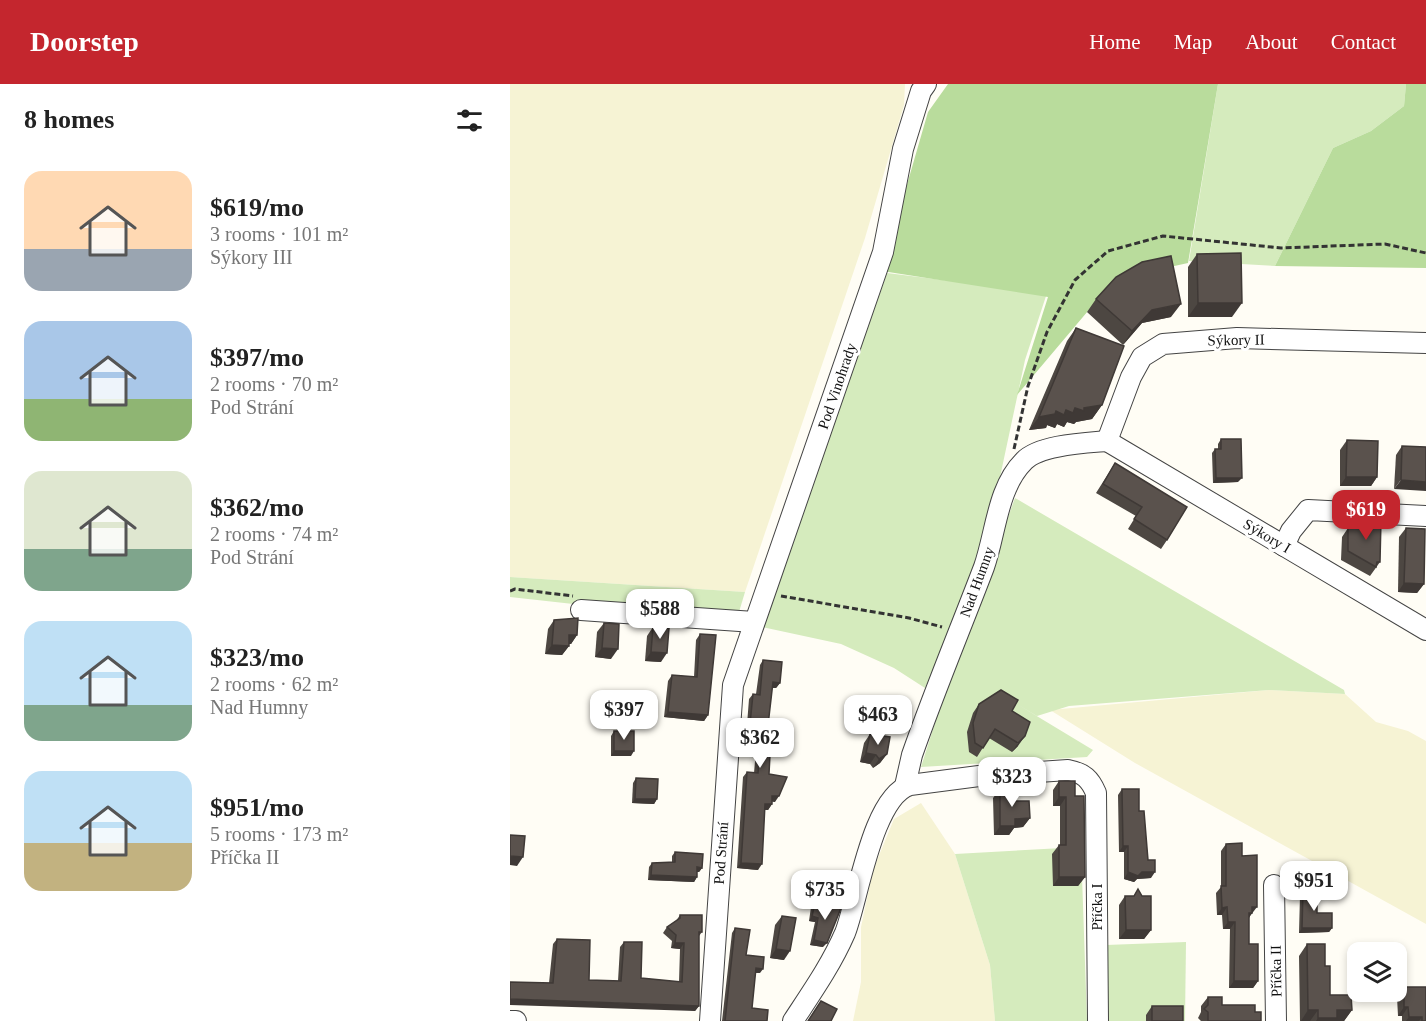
<!DOCTYPE html>
<meta charset="utf-8">
<style>
body{margin:0;font-family:Georgia,serif;background:#f6f6f6;color:#222;height:100vh;display:flex;flex-direction:column;font-size:22px;white-space:nowrap}
*{box-sizing:border-box;margin:0}
p{font-size:20px;color:#767676}
.icon{flex:none;width:33px;height:33px;fill:none;stroke:currentColor;stroke-width:2;stroke-linecap:round;stroke-linejoin:round}
.map{position:relative;flex:1;overflow:hidden}
.details{display:flex;flex-direction:column;background:#fff;width:510px}
.details>*{flex:none}
.fabs{position:absolute;left:837px;top:858px;display:grid;gap:12px}
.fabs a{display:grid;place-items:center;width:60px;height:60px;border-radius:12px;background:#fff;box-shadow:0 3px 9px #0003;font-size:30px}
.price{position:absolute;translate:-50% -51px;padding:0 14px;border-radius:12px;background:#fff;color:#222;font-size:20px;line-height:39px;filter:drop-shadow(0 2px 3px #0008)}
.price::after{content:'';position:absolute;left:50%;top:36px;width:18px;height:14px;margin-left:-9px;background:inherit;clip-path:polygon(0 0,100% 0,50% 100%)}
.price.active{background:#c4262e;color:#fff}
ul{padding:0;list-style:none}
li{display:flex;align-items:center;gap:18px;height:150px;padding:0 24px}
li span{display:grid;place-items:center;flex:none;width:168px;height:120px;border-radius:18px;color:#555}
li>.icon{margin-inline-start:auto}
span .icon{width:72px;height:72px;fill:#fffc;stroke-width:1}
li b{font-size:26px}
h2{display:flex;justify-content:space-between;align-items:center;height:72px;padding:0 24px;font-size:26px}
header{display:flex;align-items:center;gap:36px;box-sizing:border-box;height:84px;padding:0 30px;background:#c4262e;color:#fff}
header strong{font-size:28px}
nav{display:flex;gap:33px;margin-inline-start:auto;font-size:21px}
main{display:flex;flex:1;min-height:0}
.map>svg:first-child{display:block}
.farmland{fill:#f6f3d4}
.green{fill:#d5ebbd}
.forest{fill:#b9dc9c}
.lines{fill:none;stroke-linecap:round;stroke-linejoin:round}
.minor-casing{stroke:#444;stroke-width:22}
.path{stroke:#333;stroke-width:3;stroke-dasharray:6 3;stroke-linecap:butt}
.minor{stroke:#fff;stroke-width:20}
.wall{fill:#4d4742}
.shaded-wall{fill:#3f3936}
.building{fill:#5a524d;stroke:#3f3936;stroke-width:1.5}
.labels{text-anchor:middle;dominant-baseline:central;stroke-width:6;stroke-linejoin:round;paint-order:stroke}
.street-label{font-size:15px;fill:#111;stroke:#fff}
</style>
<header>
<strong>Doorstep</strong>
<nav><a>Home</a><a>Map</a><a>About</a><a>Contact</a></nav>
</header>
<main>
<section class="details">
<h2>8 homes<svg class="icon" aria-label="filters" viewBox="0 0 24 24"><path d="M4 7h16M4 17h16"/><circle cx="9" cy="7" r="2"/><circle cx="15" cy="17" r="2"/></svg></h2>
<ul>
<li><span style="background:linear-gradient(#ffd9b3 65%,#9aa5b1 0)"><svg class="icon" aria-label="home" viewBox="0 0 24 24"><path d="M3 11l9-7 9 7M6 9v11h12V9"/></svg></span><div><b>$619/mo</b><p>3 rooms · 101 m²</p><p>Sýkory III</p></div></li>
<li><span style="background:linear-gradient(#a9c7e8 65%,#8fb573 0)"><svg class="icon" aria-label="home" viewBox="0 0 24 24"><path d="M3 11l9-7 9 7M6 9v11h12V9"/></svg></span><div><b>$397/mo</b><p>2 rooms · 70 m²</p><p>Pod Strání</p></div></li>
<li><span style="background:linear-gradient(#dfe7d0 65%,#7fa58c 0)"><svg class="icon" aria-label="home" viewBox="0 0 24 24"><path d="M3 11l9-7 9 7M6 9v11h12V9"/></svg></span><div><b>$362/mo</b><p>2 rooms · 74 m²</p><p>Pod Strání</p></div></li>
<li><span style="background:linear-gradient(#bfe0f5 70%,#7fa58c 0)"><svg class="icon" aria-label="home" viewBox="0 0 24 24"><path d="M3 11l9-7 9 7M6 9v11h12V9"/></svg></span><div><b>$323/mo</b><p>2 rooms · 62 m²</p><p>Nad Humny</p></div></li>
<li><span style="background:linear-gradient(#bfe0f5 60%,#c2b280 0)"><svg class="icon" aria-label="home" viewBox="0 0 24 24"><path d="M3 11l9-7 9 7M6 9v11h12V9"/></svg></span><div><b>$951/mo</b><p>5 rooms · 173 m²</p><p>Příčka II</p></div></li>
</ul>
</section>
<div class="map">
<svg width="916" height="937" viewBox="0 0 916 937">
<rect width="100%" height="100%" fill="#fffdf5"/>
<g class="farmland">
<polygon points="0,0 395,0 394,21 355,154 235,508 0,493"/>
<polygon points="759,606 835,610 866,638 898,647 916,657 916,840 625,679 540,626"/>
<polygon points="411,719 445,770 480,881 485,937 343,937 351,898 351,843 363,786 384,735"/>
</g>
<g class="green">
<polygon points="708,0 896,0 894,22 861,47 823,64 765,182 679,177"/>
<polygon points="377,189 537,209 515,276 480,440 443,543 415,604 384,584 331,560 252,543"/>
<polygon points="505,414 834,606 835,610 759,606 559,622 527,632 497,614 583,666 577,673 411,683 443,582"/>
<polygon points="0,493 235,508 226,538 0,513"/>
<polygon points="571,763 577,937 485,937 480,881 445,770"/>
<polygon points="676,858 675,937 597,937 596,861"/>
</g>
<g class="forest">
<polygon points="438,0 708,0 678,179 605,195 507,311 538,213 372,187 418,28"/>
<polygon points="896,0 916,0 916,184 765,182 823,64 861,47 894,22"/>
</g>
<g class="lines">
<g class="minor-casing">
<g id="minor">
<polyline points="597,357 621,293 632,273 653,260 727,254 916,259"/>
<polyline points="597,357 916,546"/>
<polyline points="774,462 781,447 798,426 916,432"/>
<polyline points="71,526 244,538"/>
<path d="M395,702l7,-31c22,-63 48,-125 72,-188 12,-34 13,-79 40,-106 15,-16 61,-18 83,-20"/>
<polyline points="764,801 766,937"/>
<polyline points="0,937 6,937"/>
<polyline points="200,937 223,601 373,168 393,65 411,7 416,0"/>
<path d="M283,937c19,-29 38,-56 52,-88 13,-33 27,-136 65,-148l69,-9 89,-6c16,3 22,9 28,23l2,228"/>
</g>
</g>
<g class="path">
<polyline points="504,365 518,302 537,248 565,196 598,167 653,152 771,164 875,160 916,169"/>
<polyline points="0,507 5,505 63,512"/>
<polyline points="271,512 399,534 432,543"/>
</g>
<use href="#minor" class="minor"/>
</g>
<g class="wall">
<polygon points="687,170 722,233 678,233 678,183"/>
<polygon points="586,215 661,233 632,239 613,261 577,228"/>
<polygon points="566,244 592,321 582,335 566,338 564,340 557,338 554,343 547,340 545,344 537,341 536,344 519,346 557,257"/>
<polygon points="711,355 728,398 703,399 702,369 705,365 708,365 708,360"/>
<polygon points="837,356 867,393 861,402 830,402 830,366"/>
<polygon points="892,362 916,363 884,405 886,371"/>
<polygon points="605,379 657,456 651,465 618,445 626,432 586,409"/>
<polygon points="852,436 870,478 860,492 831,476 832,453 838,444 846,444"/>
<polygon points="896,444 914,500 907,509 888,508 889,453"/>
<polygon points="44,536 67,551 61,560 59,560 59,562 52,571 35,570 38,545"/>
<polygon points="94,539 101,575 85,573 87,548"/>
<polygon points="143,543 151,578 135,577 137,552"/>
<polygon points="190,550 198,631 194,637 154,633 158,597 162,591 184,593 186,556"/>
<polygon points="253,576 270,599 266,604 262,604 257,650 259,690 265,718 262,717 262,720 258,726 255,726 248,786 227,784 233,693 237,688 244,689 246,666 235,666 239,615 243,610 246,610 250,581"/>
<polygon points="469,620 502,627 508,662 502,668 479,654 467,673 459,668 457,648 463,629"/>
<polygon points="104,647 121,672 101,672 101,652"/>
<polygon points="360,650 377,670 370,679 363,684 360,680 350,678 354,659"/>
<polygon points="126,694 147,715 144,720 122,719 123,699"/>
<polygon points="549,697 565,712 575,793 568,802 543,802 542,770 549,761 550,761 550,722 543,722 543,706"/>
<polygon points="490,705 505,717 520,734 513,743 504,744 499,751 484,751 483,714"/>
<polygon points="612,705 629,727 641,794 627,795 624,798 614,795 614,768 609,768 608,711"/>
<polygon points="716,760 732,772 742,830 741,830 739,834 739,860 748,897 743,904 719,904 720,845 713,845 712,831 707,831 706,809 711,803 711,767"/>
<polygon points="165,768 192,784 189,788 187,788 187,793 184,798 138,796 139,783 142,779 162,778 162,772"/>
<polygon points="628,805 641,846 634,855 609,855 609,821 615,812 624,812"/>
<polygon points="793,806 807,829 822,844 819,848 789,849 790,811"/>
<polygon points="305,819 313,863 300,861 305,838 299,837 301,823"/>
<polygon points="170,831 192,848 189,852 189,922 185,927 39,899 43,860 47,855 79,896 108,897 110,863 114,858 131,894 169,898 170,865 161,864 162,857 153,849 157,843 166,837"/>
<polygon points="272,832 274,876 260,874 265,841"/>
<polygon points="225,844 236,871 250,889 245,889 242,924 257,937 212,937 222,849"/>
<polygon points="797,860 815,882 820,911 842,926 834,937 790,937 789,872"/>
<polygon points="894,903 916,937 892,937 892,932 888,932 887,913"/>
<polygon points="698,913 712,921 745,928 751,937 691,937 688,934 691,928 691,922"/>
<polygon points="642,922 673,937 636,937 636,931"/>
</g>
<g class="shaded-wall">
<polygon points="688,219 732,219 722,233 678,233"/>
<polygon points="671,220 661,233 632,239 613,261 622,247 642,226"/>
<polygon points="592,321 582,335 566,338 564,340 557,338 554,343 547,340 545,344 537,341 536,344 519,346 529,333 546,327 556,326 565,324 574,324"/>
<polygon points="836,393 867,393 861,402 830,402"/>
<polygon points="706,394 732,394 728,398 703,399"/>
<polygon points="891,396 916,398 916,407 884,405"/>
<polygon points="894,499 914,500 907,509 888,508"/>
<polygon points="59,551 67,551 61,560 53,560"/>
<polygon points="42,561 59,562 52,571 35,570"/>
<polygon points="92,564 108,565 101,575 85,573"/>
<polygon points="141,568 157,569 151,578 135,577"/>
<polygon points="263,598 270,599 266,604 259,603"/>
<polygon points="158,628 198,631 194,637 154,633"/>
<polygon points="515,652 508,662 502,668 508,659"/>
<polygon points="238,660 250,661 246,666 235,666"/>
<polygon points="104,667 124,667 121,672 101,672"/>
<polygon points="356,669 366,671 360,680 350,678"/>
<polygon points="377,670 370,679 363,684 369,675"/>
<polygon points="262,712 269,712 265,718 258,717"/>
<polygon points="549,713 556,713 550,722 543,722"/>
<polygon points="125,715 147,715 144,720 122,719"/>
<polygon points="255,720 262,720 258,726 251,725"/>
<polygon points="520,734 513,743 504,744 499,751 484,751 490,742 505,735"/>
<polygon points="613,762 618,762 614,768 609,768"/>
<polygon points="0,772 13,773 7,782 0,781"/>
<polygon points="231,779 252,780 248,786 227,784"/>
<polygon points="187,783 192,784 189,788 184,788"/>
<polygon points="618,788 645,788 641,794 627,795 624,798 614,795"/>
<polygon points="141,791 187,793 184,798 138,796"/>
<polygon points="549,793 575,793 568,802 543,802"/>
<polygon points="717,823 712,831 707,831 712,824"/>
<polygon points="742,823 747,823 737,836 734,836"/>
<polygon points="302,832 308,834 305,838 299,837"/>
<polygon points="718,838 725,838 720,845 713,845"/>
<polygon points="792,844 822,844 819,848 789,849"/>
<polygon points="616,846 641,846 634,855 609,855"/>
<polygon points="304,856 317,859 313,863 300,861"/>
<polygon points="165,859 174,859 170,865 161,864"/>
<polygon points="266,865 280,867 274,876 260,874"/>
<polygon points="246,884 253,885 250,889 243,888"/>
<polygon points="724,897 748,897 743,904 719,904"/>
<polygon points="0,915 189,922 185,927 0,921"/>
<polygon points="894,923 898,923 892,932 888,932"/>
<polygon points="798,926 808,926 800,937 791,937"/>
<polygon points="827,926 842,926 834,937 806,937 808,934"/>
<polygon points="899,933 912,933 909,937 896,937"/>
</g>
<g class="building">
<polygon points="731,169 732,219 688,219 687,170"/>
<polygon points="661,172 671,220 642,226 622,247 586,215 606,193 632,178"/>
<polygon points="566,244 614,262 592,321 574,324 574,327 565,324 563,329 556,326 554,331 546,327 545,330 529,333"/>
<polygon points="711,355 731,355 732,394 706,394 705,365 711,365"/>
<polygon points="837,356 868,357 867,393 836,393"/>
<polygon points="892,362 916,363 916,398 891,396"/>
<polygon points="605,379 677,423 657,456 624,435 632,423 593,400"/>
<polygon points="852,436 871,436 870,478 867,478 866,483 838,467 838,444 851,444"/>
<polygon points="896,444 915,445 914,500 894,499"/>
<polygon points="68,534 67,551 59,551 59,562 42,561 44,536"/>
<polygon points="94,539 109,540 108,565 92,564"/>
<polygon points="143,543 159,544 157,569 141,568"/>
<polygon points="190,550 206,551 198,631 158,628 162,591 187,593"/>
<polygon points="253,576 272,578 270,599 263,598 257,650 261,651 259,690 277,693 269,712 262,712 262,720 255,720 252,780 231,779 237,688 248,689 250,661 238,660 243,610 250,611"/>
<polygon points="491,606 508,616 502,627 520,638 515,652 508,659 485,645 473,664 465,659 463,639 469,620"/>
<rect x="104" y="647" width="20" height="20"/>
<polygon points="360,650 380,653 377,670 369,675 366,671 356,669"/>
<polygon points="126,694 148,695 147,715 125,715"/>
<polygon points="549,697 565,697 565,712 574,712 575,793 549,793 549,761 556,761 556,713 549,713"/>
<polygon points="490,705 505,705 505,717 519,717 520,734 505,735 505,742 490,742"/>
<polygon points="612,705 629,705 629,727 634,727 638,776 645,776 645,788 632,788 628,792 618,788 618,762 613,762"/>
<polygon points="0,751 15,752 13,773 0,772"/>
<polygon points="732,759 732,772 747,771 747,823 742,823 742,829 739,829 739,860 748,860 748,897 724,897 725,838 718,838 717,823 712,824 711,802 716,802 716,760"/>
<polygon points="165,768 193,770 192,784 187,783 187,793 141,791 142,779 165,778"/>
<polygon points="628,805 632,812 641,812 641,846 616,846 615,812 624,812"/>
<polygon points="793,806 807,806 807,829 822,829 822,844 792,844"/>
<polygon points="305,819 331,824 317,859 304,856 308,834 302,832"/>
<polygon points="170,831 192,831 192,848 189,848 189,922 0,915 0,898 43,899 47,855 80,856 79,896 111,897 114,858 132,858 131,894 172,898 174,859 165,859 166,851 157,843 170,834"/>
<polygon points="272,832 286,834 280,867 266,865"/>
<polygon points="225,844 240,846 236,871 254,873 253,885 246,884 242,924 258,926 257,937 215,937"/>
<polygon points="797,860 815,860 815,882 820,882 820,911 841,911 842,926 827,926 827,934 808,934 808,926 798,926"/>
<polygon points="894,903 916,903 916,937 912,937 912,933 899,933 898,923 894,923"/>
<polygon points="698,913 712,913 712,921 745,921 745,928 751,928 751,937 698,937 698,928 694,925 698,921"/>
<polygon points="311,917 327,925 321,937 298,937"/>
<rect x="642" y="922" width="31" height="15"/>
</g>
<g class="labels">
<g class="street-label">
<text transform="translate(726 256) rotate(-1)">Sýkory II</text>
<text transform="translate(327 302) rotate(-71)">Pod Vinohrady</text>
<text transform="translate(757 452) rotate(31)">Sýkory I</text>
<text transform="translate(467 498) rotate(-70)">Nad Humny</text>
<text transform="translate(211 769) rotate(-86)">Pod Strání</text>
<text transform="translate(587 823) rotate(-90)">Příčka I</text>
<text transform="translate(766 887) rotate(-91)">Příčka II</text>
</g>
</g>
</svg>
<div class="fabs">
<a><svg class="icon" aria-label="layers" viewBox="0 0 24 24"><path d="M12 4l9 5-9 5-9-5zM3 14l9 5 9-5"/></svg></a>
</div>
<b class="price active" style="left:856px;top:457px">$619</b>
<b class="price" style="left:150px;top:556px">$588</b>
<b class="price" style="left:114px;top:657px">$397</b>
<b class="price" style="left:368px;top:662px">$463</b>
<b class="price" style="left:250px;top:685px">$362</b>
<b class="price" style="left:502px;top:724px">$323</b>
<b class="price" style="left:804px;top:828px">$951</b>
<b class="price" style="left:315px;top:837px">$735</b>
</div>
</main>
